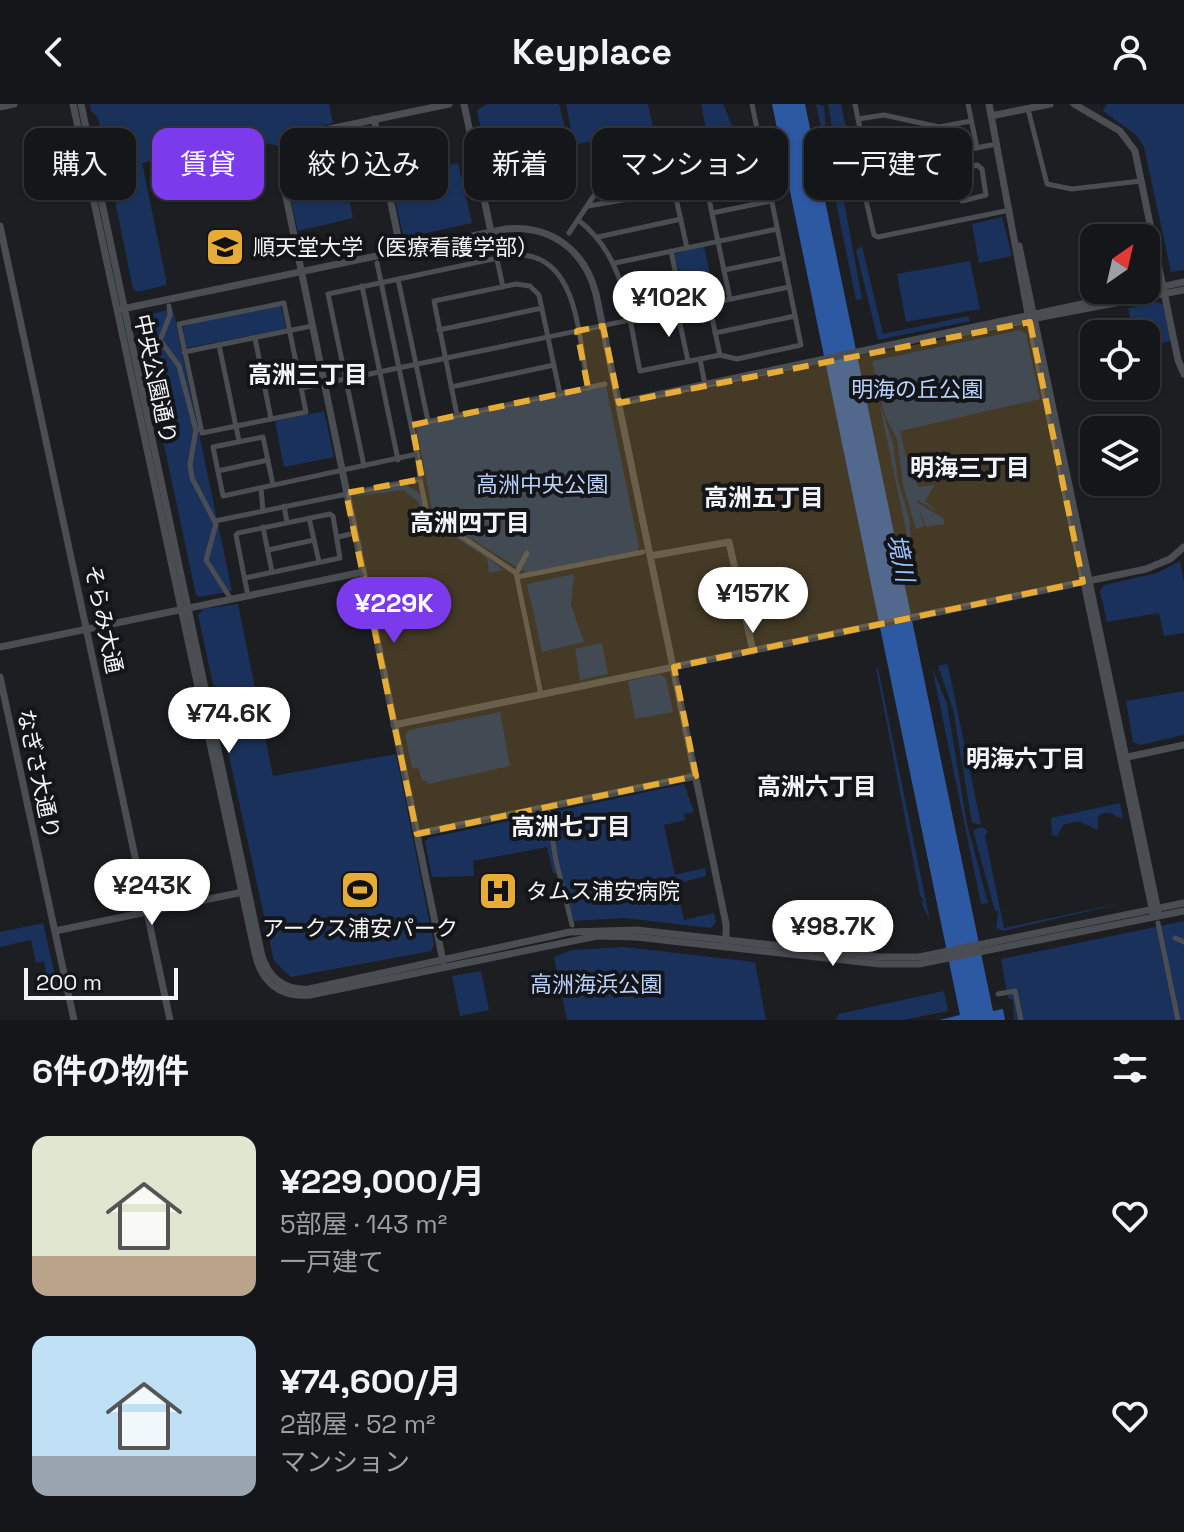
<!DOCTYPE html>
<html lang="ja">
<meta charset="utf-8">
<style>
body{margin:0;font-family:"Space Grotesk","Noto Sans JP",sans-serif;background:#222327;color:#f1f3f6;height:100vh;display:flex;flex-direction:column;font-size:30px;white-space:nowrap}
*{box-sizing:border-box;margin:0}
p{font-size:26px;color:#9d9fa2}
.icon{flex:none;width:44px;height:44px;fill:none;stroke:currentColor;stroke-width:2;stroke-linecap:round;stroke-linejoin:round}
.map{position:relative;height:916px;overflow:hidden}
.panel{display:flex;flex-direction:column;background:#15161a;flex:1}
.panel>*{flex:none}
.banner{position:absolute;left:24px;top:24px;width:1136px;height:72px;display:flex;gap:16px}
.needle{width:52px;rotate:34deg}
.controls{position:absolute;left:1080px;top:120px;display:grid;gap:16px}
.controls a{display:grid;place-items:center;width:80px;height:80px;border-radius:16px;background:#15161a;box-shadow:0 2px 6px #0004,0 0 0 2px #343539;font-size:40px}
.scale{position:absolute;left:24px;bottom:20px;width:154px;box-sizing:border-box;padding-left:8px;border:4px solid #f3f4f7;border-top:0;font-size:22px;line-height:28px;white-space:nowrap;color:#f3f4f7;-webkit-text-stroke:6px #131519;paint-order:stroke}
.price{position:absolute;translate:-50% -68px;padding:0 18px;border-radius:28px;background:#fff;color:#222;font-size:26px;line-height:52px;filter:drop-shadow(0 2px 4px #0008)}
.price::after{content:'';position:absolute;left:50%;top:48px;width:24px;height:18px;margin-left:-12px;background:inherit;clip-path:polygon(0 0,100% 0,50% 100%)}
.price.on{background:#7c3aed;color:#fff}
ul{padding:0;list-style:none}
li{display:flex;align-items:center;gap:24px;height:200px;padding:0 32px}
li span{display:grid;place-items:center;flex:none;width:224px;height:160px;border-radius:16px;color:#555}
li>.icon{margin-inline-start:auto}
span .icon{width:96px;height:96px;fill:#fffc;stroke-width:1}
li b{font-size:34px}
h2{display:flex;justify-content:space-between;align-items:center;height:96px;padding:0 32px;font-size:34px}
.pill{padding:0 28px;border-radius:16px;background:#15161a;box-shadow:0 2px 6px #0004,0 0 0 2px #343539;font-size:28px;line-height:72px}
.pill.on{background:#7c3aed;color:#fff}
header{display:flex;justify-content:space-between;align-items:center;height:104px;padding:0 32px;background:#15161a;font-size:36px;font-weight:700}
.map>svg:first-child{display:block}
.green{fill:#1a325b}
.water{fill:#2d58a2}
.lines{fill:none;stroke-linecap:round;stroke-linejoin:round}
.street{stroke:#4a4d51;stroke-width:5}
.secondary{stroke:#4a4d51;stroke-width:7}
.marked{fill:#e7ac36;fill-opacity:0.2;stroke:#e7ac36;stroke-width:6;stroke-dasharray:16 10;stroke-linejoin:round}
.labels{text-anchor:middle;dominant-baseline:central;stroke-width:8;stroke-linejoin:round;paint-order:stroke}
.poi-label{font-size:22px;fill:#f3f4f7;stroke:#131519;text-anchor:start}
.street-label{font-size:22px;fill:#f3f4f7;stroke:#131519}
.park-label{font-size:22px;fill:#b9d2fb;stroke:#131519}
.neighbourhood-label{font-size:24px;font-weight:bold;fill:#f3f4f7;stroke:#131519}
.water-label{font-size:24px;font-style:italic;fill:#9cc1fd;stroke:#131519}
</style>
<header><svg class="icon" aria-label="back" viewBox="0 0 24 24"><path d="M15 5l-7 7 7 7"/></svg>Keyplace<svg class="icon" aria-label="person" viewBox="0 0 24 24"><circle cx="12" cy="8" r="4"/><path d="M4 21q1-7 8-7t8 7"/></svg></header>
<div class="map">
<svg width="1184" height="916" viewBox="0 0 1184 916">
<rect width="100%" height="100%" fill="#1c1e22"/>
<g class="green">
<path d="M90,0h239l4,19 -31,8 -17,17c-31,-11 -41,-2 -69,6 -18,5 -23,-8 -42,9l-8,-6 -24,6 24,116v6l-28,7 -5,-3 -35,-172 -7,-6z"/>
<polygon points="487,0 559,0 571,48 558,59 490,73 477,6"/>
<polygon points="566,0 648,0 653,24 574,41"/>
<polygon points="701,0 723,0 737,34 718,33 713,18 717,40 734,38 735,42 710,47"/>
<polygon points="816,0 824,2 827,41 845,103 862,195 856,196"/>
<polygon points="828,0 841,0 856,72 840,70"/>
<polygon points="1107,0 1184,0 1184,166 1171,168 1144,43 1136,31 1103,7"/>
<polygon points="678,23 684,47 652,54 647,29"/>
<path d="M335,28l18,86 -55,13c-10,-48 -26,-86 37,-99z"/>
<polygon points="458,59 472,119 408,133 403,130 390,73"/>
<polygon points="1002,113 1012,152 979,159 972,120"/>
<polygon points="704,142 715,196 687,201 674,150"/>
<polygon points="862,142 883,230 968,212 970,217 878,236 856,146"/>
<polygon points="970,157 980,205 906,218 897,170"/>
<polygon points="1158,198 1163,201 1171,237 1146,243 1146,230 1134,230 1128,204"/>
<polygon points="281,202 286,225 186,244 183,222"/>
<polygon points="173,205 232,487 200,493 196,491 138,219 142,212"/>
<polygon points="1020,226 1026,230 1040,295 900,327 912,377 916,376 918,383 935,381 925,397 937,407 917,396 917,398 943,414 945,420 926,423 918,402 924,422 916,425 903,381 897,335 885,312 872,257"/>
<polygon points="606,282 639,443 637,447 526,469 433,411 416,322"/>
<polygon points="879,298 893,339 898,377 909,413 913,460"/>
<polygon points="324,307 334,353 284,363 275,317"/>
<path d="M405,380l17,11 4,18 81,58 -16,-10 12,9 -14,3 -2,-15 -64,-42c-4,-20 -9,-15 -19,-26l-52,7z"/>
<polygon points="1180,457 1184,479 1184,529 1164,532 1159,509 1107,518 1100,487 1104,481 1157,469"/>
<polygon points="574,470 571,501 584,538 542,548 527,480"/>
<polygon points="238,500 273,672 396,650 434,840 431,847 291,873 274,857 198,511 203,505"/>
<polygon points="602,539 608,570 580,576 575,545"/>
<polygon points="947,560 948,562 981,720 972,719 953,605 938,562"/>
<polygon points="932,563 947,600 967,720 988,799 981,800"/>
<polygon points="876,564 878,564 930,817 921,798 924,797 920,791"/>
<polygon points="660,570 666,574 673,608 635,615 628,577"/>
<polygon points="1184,587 1184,631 1140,641 1133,638 1126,597"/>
<polygon points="500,608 510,662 429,680 422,675 418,664 412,664 405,631 409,626"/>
<polygon points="684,680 694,708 684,710 685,716 664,721 675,771 705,764 706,772 676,780 684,816 714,809 716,818 711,824 624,814 574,817 565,793 562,793 557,769 553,769 547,743 473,757 474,772 432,773 425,738 428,734"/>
<path d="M1120,699l3,15c-8,1 -14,-12 -25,-1v13l-20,-9 -15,4 -6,11 -5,-1 -1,-17z"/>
<polygon points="982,723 988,727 985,732 1004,824 1136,796 1003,827 998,824 996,828 998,807 995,807 973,726"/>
<polygon points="1184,817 1184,916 1014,916 1013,896 1008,894 1001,855"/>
<polygon points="43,819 58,885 50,887 44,857 36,859 31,836 0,843 0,828"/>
<polygon points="624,843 755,858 766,916 567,916 554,853 572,846"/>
<polygon points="481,867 489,906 460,912 452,872"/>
<polygon points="944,887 948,907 903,916 836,916 839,910"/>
</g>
<polygon class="water" points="772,0 805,0 993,907 1003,905 1005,916 939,916 960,911"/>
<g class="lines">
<g class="street">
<polyline points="855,0 870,74"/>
<polyline points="968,0 977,44"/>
<polyline points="1028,5 1047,80 1072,85 1141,77"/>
<polyline points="858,15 884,11 939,23 971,17"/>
<polyline points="864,44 890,41 937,52 996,40"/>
<polyline points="964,47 968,63"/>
<polyline points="700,52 730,195"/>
<polyline points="668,58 687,144"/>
<polygon points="977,61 982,65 986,91 962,97 955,68"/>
<path d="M956,76c-34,7 -58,-8 -92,-1l-2,4 12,52 4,2 132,-27"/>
<polyline points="706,80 765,68"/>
<polyline points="588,102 675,87"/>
<polyline points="712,109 771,97"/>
<path d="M578,116c48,36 50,96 62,151l80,-16 17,4 64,-14 -49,-241"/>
<polyline points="491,128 503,183"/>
<polyline points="569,129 609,69 757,40"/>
<polyline points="598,133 681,115"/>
<polyline points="671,147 683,205"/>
<polyline points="615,159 777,125"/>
<polyline points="724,166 783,154"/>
<polyline points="398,175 428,317"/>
<polyline points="362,182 398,356"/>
<polyline points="623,187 677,176"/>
<polygon points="284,199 306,308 202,329 179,220"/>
<polyline points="709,200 720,251"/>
<polyline points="169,202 170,211 160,236 179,262 196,326"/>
<polyline points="677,206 688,257"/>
<polyline points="439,226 542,204"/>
<polyline points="715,229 795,212"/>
<polyline points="255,234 271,315"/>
<polyline points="219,241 239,337"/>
<polyline points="184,248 312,222"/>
<polyline points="700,255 705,281"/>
<polyline points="451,283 554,261"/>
<polyline points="302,284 789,183"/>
<polyline points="457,311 434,197 516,180 530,182 539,191 560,290"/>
<polyline points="412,321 605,280"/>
<polyline points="201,325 196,326 190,360 192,374 216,420 206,456 229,492"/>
<polyline points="417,350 420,375"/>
<path d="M364,362l-36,-172 184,-39c68,-5 66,84 76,133"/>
<polyline points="218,367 268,356"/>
<polyline points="273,381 263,333 213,343 223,392 417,350 377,159"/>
<polyline points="261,384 263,407"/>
<polyline points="284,402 287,418"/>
<polyline points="309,414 319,458"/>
<polyline points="215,417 420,375 427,409 516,469 540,586"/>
<polyline points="263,423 272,468"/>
<polyline points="338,433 355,429"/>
<polyline points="268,446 314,436"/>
<polyline points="516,470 527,449"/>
<polyline points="517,473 643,448"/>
<polyline points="245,474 340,454 333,412 330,410 238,429 236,431 248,492"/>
<polyline points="548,706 556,757 572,821"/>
<polyline points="1158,819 1178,916"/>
<polyline points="1175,834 1184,838"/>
<polyline points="998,890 1015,887 1021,916"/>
</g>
<g class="secondary">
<path d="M73,0l182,849c6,29 25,45 55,42l287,-59 39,1 244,27h39l265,-53"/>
<path d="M81,0l180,848c6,25 23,39 48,37l261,-57 67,-2 243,27h39l265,-54"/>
<polyline points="464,0 491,128"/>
<polyline points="989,0 1028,210 1153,809"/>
<polyline points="1074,0 1120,27 1135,47 1178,256 1184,270"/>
<polyline points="0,3 14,0"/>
<polyline points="991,12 1050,0"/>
<polyline points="374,15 401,148"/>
<polyline points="0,122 170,916"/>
<polyline points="1019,142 1158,807"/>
<path d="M122,205l384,-80c45,-4 79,21 90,65l130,630v20"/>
<polyline points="958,229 1184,186"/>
<polyline points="619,299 1184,178"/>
<polyline points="650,452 729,438 753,547"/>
<polyline points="0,543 363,468"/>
<polyline points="0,573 74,916"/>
<polyline points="394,621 1146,465 1170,455 1184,443"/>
<polyline points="1123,654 1184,641"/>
<polyline points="417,730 696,672"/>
<polyline points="55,827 243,788"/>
<polyline points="443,857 282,73 289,46 310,29 449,0"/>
</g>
</g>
<path class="marked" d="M1030,218l53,260 -409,85 22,109 -279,58 -71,-341 76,-14 -10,-54 176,-37 -11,-57 26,-5 16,77z"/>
<defs>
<g id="university-square" transform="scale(2)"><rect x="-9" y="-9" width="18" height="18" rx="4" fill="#e7ac36" stroke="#131519"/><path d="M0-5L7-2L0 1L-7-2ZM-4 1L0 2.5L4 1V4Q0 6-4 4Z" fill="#111"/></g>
<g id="stadium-square" transform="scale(2)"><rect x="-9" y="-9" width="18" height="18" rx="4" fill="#e7ac36" stroke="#131519"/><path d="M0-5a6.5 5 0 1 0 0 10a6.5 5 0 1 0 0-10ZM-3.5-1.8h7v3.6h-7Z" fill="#111"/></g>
<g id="hospital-square" transform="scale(2)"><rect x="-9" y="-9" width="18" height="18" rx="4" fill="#e7ac36" stroke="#131519"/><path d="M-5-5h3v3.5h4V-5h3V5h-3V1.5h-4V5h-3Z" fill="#111"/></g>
</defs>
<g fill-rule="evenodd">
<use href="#university-square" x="225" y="143"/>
<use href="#stadium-square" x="360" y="786"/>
<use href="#hospital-square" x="498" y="787"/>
</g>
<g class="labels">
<g class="poi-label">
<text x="253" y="143">順天堂大学（医療看護学部）</text>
<text x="526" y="787">タムス浦安病院</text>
<text x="360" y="824" text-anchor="middle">アークス浦安パーク</text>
</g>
<g class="street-label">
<text transform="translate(156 275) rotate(78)">中央公園通り</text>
<text transform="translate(104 515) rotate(78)">そらみ大通</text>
<text transform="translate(39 670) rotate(78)">なぎさ大通り</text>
</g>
<g class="park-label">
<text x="917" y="285">明海の丘公園</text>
<text x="542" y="380">高洲中央公園</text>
<text x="596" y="880">高洲海浜公園</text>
</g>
<g class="neighbourhood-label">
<text x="308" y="270">高洲三丁目</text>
<text x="970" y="363">明海三丁目</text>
<text x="764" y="393">高洲五丁目</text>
<text x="470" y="418">高洲四丁目</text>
<text x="1026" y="654">明海六丁目</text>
<text x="817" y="682">高洲六丁目</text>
<text x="571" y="722">高洲七丁目</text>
</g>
<g class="water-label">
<text transform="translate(901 454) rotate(78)">境川</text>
</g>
</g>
</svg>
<div class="controls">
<a><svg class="needle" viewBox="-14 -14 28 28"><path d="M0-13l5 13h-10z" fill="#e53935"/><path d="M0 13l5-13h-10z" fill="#9d9fa2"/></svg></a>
<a><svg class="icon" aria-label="locate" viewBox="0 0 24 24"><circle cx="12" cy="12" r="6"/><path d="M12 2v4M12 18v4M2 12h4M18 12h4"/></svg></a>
<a><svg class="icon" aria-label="layers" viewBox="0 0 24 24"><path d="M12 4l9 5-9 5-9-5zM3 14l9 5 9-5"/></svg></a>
</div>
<div class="scale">200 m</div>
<b class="price" style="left:669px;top:235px">¥102K</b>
<b class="price" style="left:753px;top:531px">¥157K</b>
<b class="price on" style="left:394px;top:541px">¥229K</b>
<b class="price" style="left:229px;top:651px">¥74.6K</b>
<b class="price" style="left:152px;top:823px">¥243K</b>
<b class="price" style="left:833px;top:864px">¥98.7K</b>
<div class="banner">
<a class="pill">購入</a>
<a class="pill on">賃貸</a>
<a class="pill">絞り込み</a>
<a class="pill">新着</a>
<a class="pill">マンション</a>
<a class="pill">一戸建て</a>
</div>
</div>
<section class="panel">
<h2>6件の物件<svg class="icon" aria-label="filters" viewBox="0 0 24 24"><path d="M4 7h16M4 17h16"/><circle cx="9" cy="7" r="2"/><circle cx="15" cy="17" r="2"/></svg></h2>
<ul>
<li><span style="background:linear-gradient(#dfe7d0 75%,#b9a48a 0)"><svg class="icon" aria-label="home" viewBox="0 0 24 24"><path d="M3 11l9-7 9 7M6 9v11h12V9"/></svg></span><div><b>¥229,000/月</b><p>5部屋 · 143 m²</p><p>一戸建て</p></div><svg class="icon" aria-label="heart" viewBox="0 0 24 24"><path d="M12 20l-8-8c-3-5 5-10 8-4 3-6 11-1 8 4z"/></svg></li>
<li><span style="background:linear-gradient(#bfe0f5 75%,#9aa5b1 0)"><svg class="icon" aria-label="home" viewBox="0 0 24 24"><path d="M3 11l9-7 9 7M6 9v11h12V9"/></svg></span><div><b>¥74,600/月</b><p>2部屋 · 52 m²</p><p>マンション</p></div><svg class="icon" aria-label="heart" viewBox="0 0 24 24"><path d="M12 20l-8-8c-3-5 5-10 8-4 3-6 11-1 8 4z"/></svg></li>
</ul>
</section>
